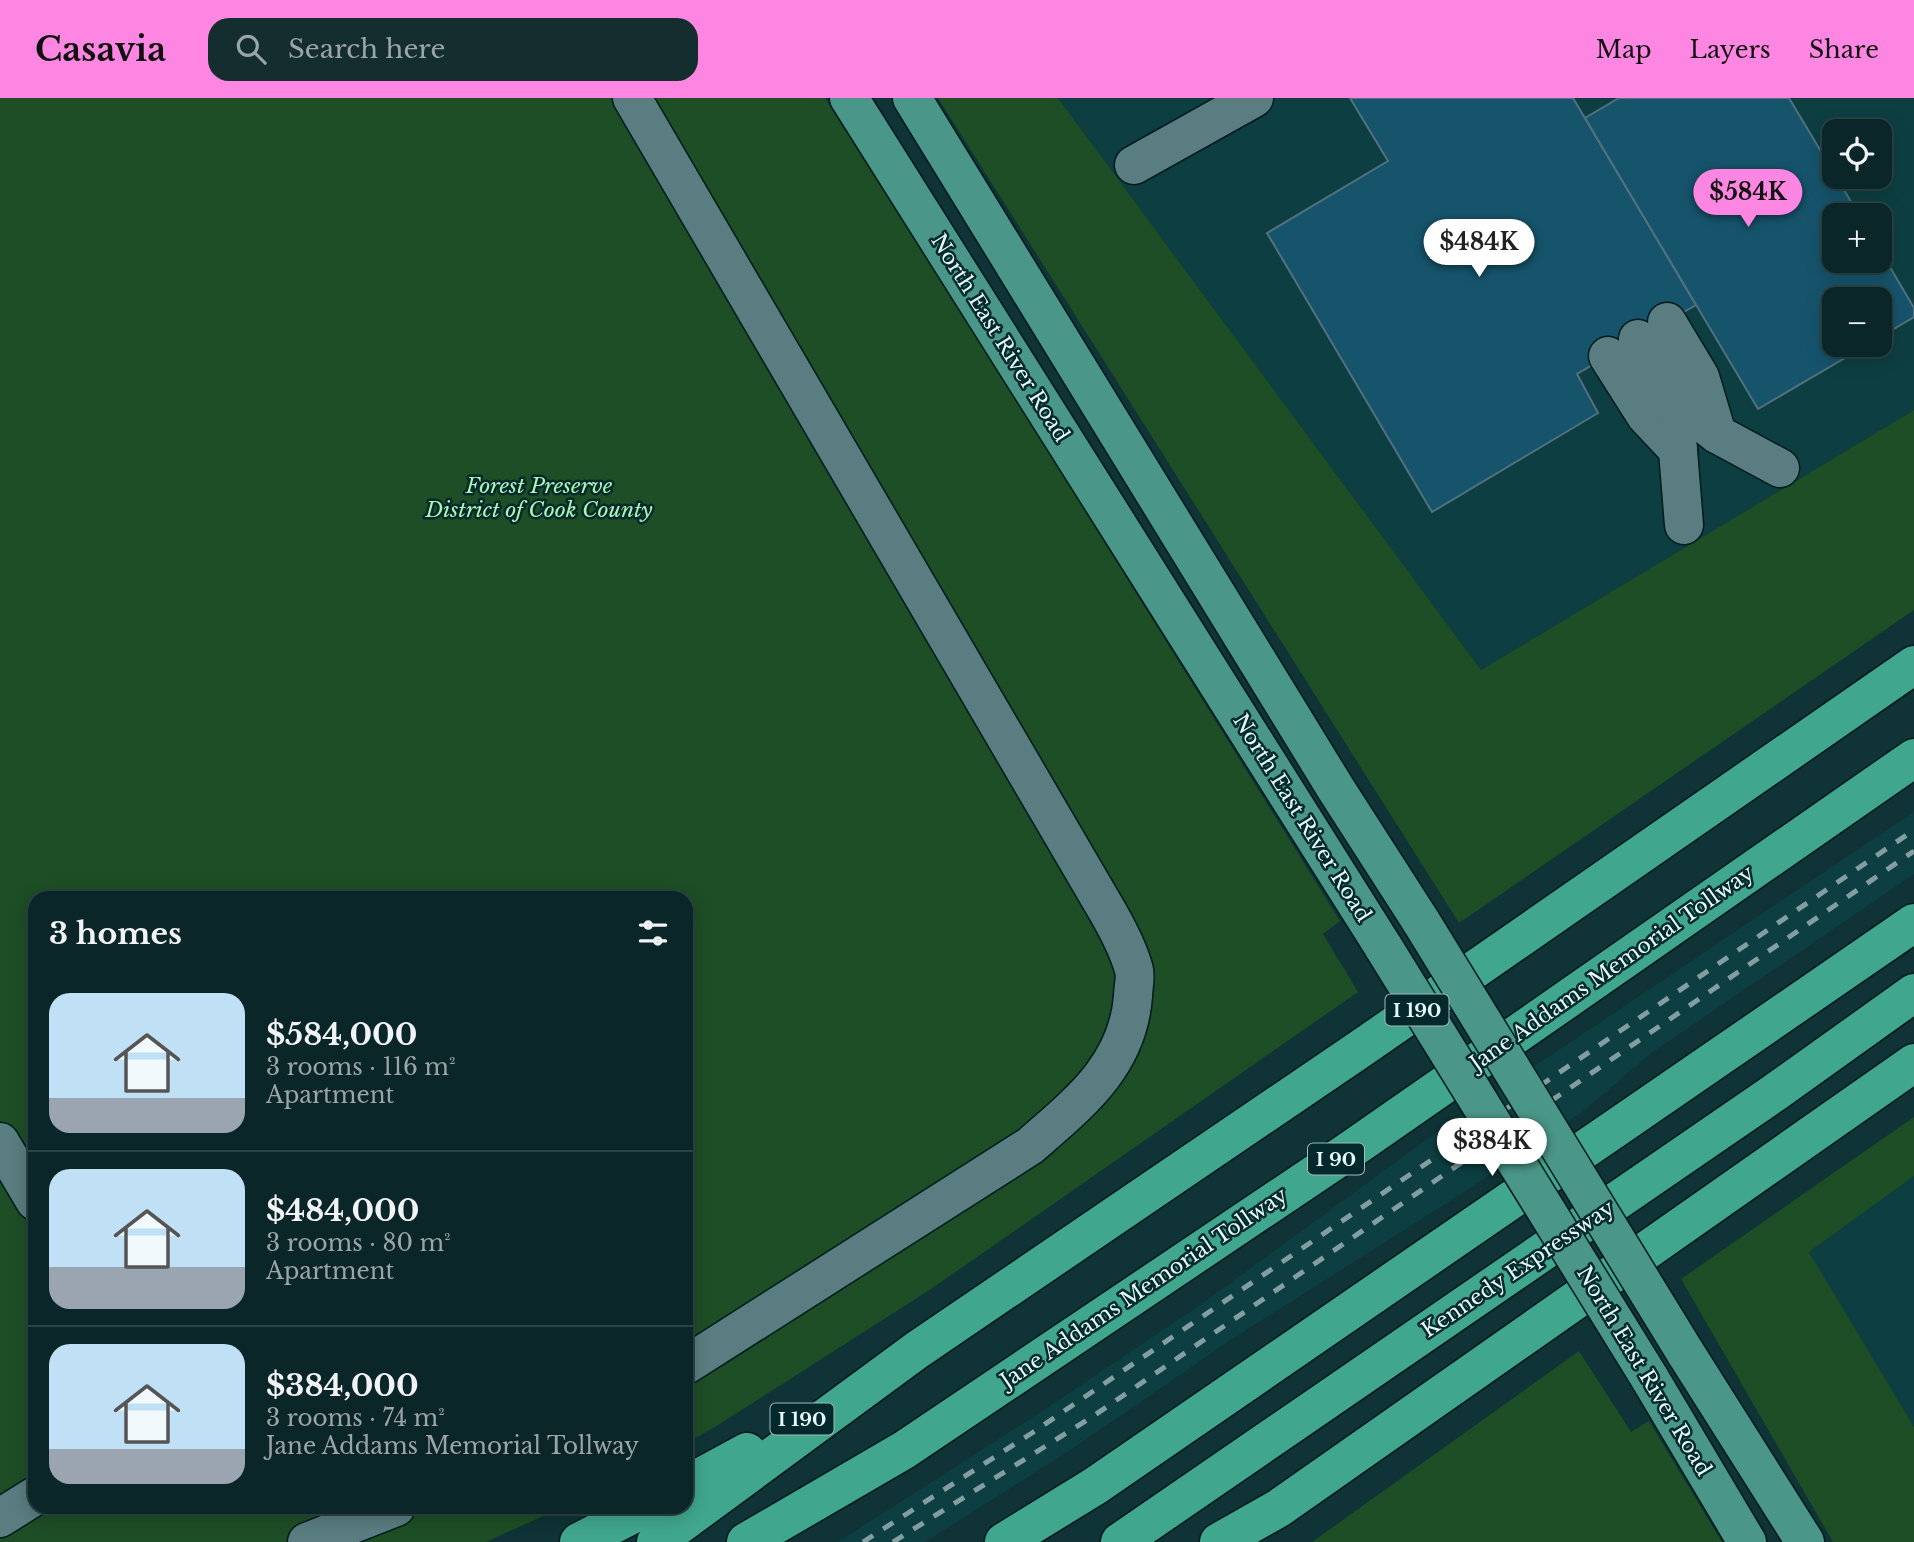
<!DOCTYPE html>
<meta charset="utf-8">
<style>
body{margin:0;font-family:"Libre Baskerville",serif;background:#142e30;color:#f1f3f6;height:100vh;display:flex;flex-direction:column;font-size:26px;white-space:nowrap}
*{box-sizing:border-box;margin:0}
p{font-size:23px;color:#9aa5a8}
.icon{flex:none;width:38px;height:38px;fill:none;stroke:currentColor;stroke-width:2;stroke-linecap:round;stroke-linejoin:round}
.map{position:relative;flex:1;overflow:hidden}
.sheet{position:absolute;left:28px;top:793px;width:665px;height:623px;display:flex;flex-direction:column;background:#0b2628;border-radius:21px;box-shadow:0 4px 18px #0003,0 0 0 2px #2b4345}
.sheet>*{flex:none}
.buttons{position:absolute;left:1822px;top:21px;display:grid;gap:14px}
.buttons a{display:grid;place-items:center;width:70px;height:70px;border-radius:14px;background:#0b2628;box-shadow:0 4px 18px #0003,0 0 0 2px #2b4345;font-size:35px}
.price{position:absolute;translate:-50% -60px;padding:0 16px;border-radius:24px;background:#fff;color:#222;font-size:23px;line-height:46px;filter:drop-shadow(0 2px 4px #0008)}
.price::after{content:'';position:absolute;left:50%;top:42px;width:21px;height:16px;margin-left:-10px;background:inherit;clip-path:polygon(0 0,100% 0,50% 100%)}
.price.current{background:#fd86e2;color:#111}
ul{padding:0;list-style:none}
li{display:flex;align-items:center;gap:21px;height:175px;padding:0 21px}
li+li{border-top:2px solid #2b4345}
li span{display:grid;place-items:center;flex:none;width:196px;height:140px;border-radius:21px;color:#555}
li>.icon{margin-inline-start:auto}
span .icon{width:84px;height:84px;fill:#fffc;stroke-width:1}
li b{font-size:30px}
h2{display:flex;justify-content:space-between;align-items:center;height:84px;padding:0 21px;font-size:30px}
header{display:flex;align-items:center;gap:42px;box-sizing:border-box;height:98px;padding:0 35px;background:#fd86e2;color:#111}
header strong{font-size:33px}
nav{display:flex;gap:38px;margin-inline-start:auto;font-size:24px}
.search{width:490px;height:63px;background:#142e30;display:flex;align-items:center;gap:18px;box-sizing:border-box;padding:0 24px;border-radius:21px;color:#9aa5a8;font-size:26px}
.map>svg:first-child{display:block}
.built{fill:#0d3f42;fill-rule:evenodd}
.green{fill:#1d4e25}
.building{fill:#16546c;stroke:#52707e;stroke-width:2}
.lines{fill:none;stroke-linecap:round;stroke-linejoin:round}
.minor-casing{stroke:#011a1c;stroke-width:41}
.major-casing{stroke:#011a1c;stroke-width:41}
.highway-casing{stroke:#011a1c;stroke-width:41}
.minor{stroke:#597d80;stroke-width:38}
.major{stroke:#4a9688;stroke-width:38}
.highway{stroke:#40a68d;stroke-width:38}
.rail{stroke:#839ea0;stroke-width:5;stroke-dasharray:12 12;stroke-linecap:butt}
.major-bridge-casing{stroke:#011a1c;stroke-width:41;stroke-linecap:butt}
.major-bridge{stroke:#4a9688;stroke-width:38}
.labels{text-anchor:middle;dominant-baseline:central;stroke-width:5;stroke-linejoin:round;paint-order:stroke}
.shield{fill:#04292c;stroke:#a2bbbc;stroke-width:2}
.shield-label{font-size:19px;font-weight:bold;fill:#e5f9fa}
.street-label{font-size:21px;fill:#e5f9fa;stroke:#04292c}
.park-label{font-size:21px;font-style:italic;fill:#abf7b2;stroke:#04292c}
</style>
<header>
<strong>Casavia</strong>
<div class="search"><svg class="icon" aria-label="search" viewBox="0 0 24 24"><circle cx="10" cy="10" r="6"/><path d="M15 15l6 6"/></svg>Search here</div>
<nav><a>Map</a><a>Layers</a><a>Share</a></nav>
</header>
<div class="map">
<svg width="1914" height="1444" viewBox="0 0 1914 1444">
<rect width="100%" height="100%" fill="#0f3336"/>
<g class="built">
<path d="M1058,0h856v312l-433,260zM1834,33h46v46h-46zM1834,117h46v46h-46zM1834,201h46v46h-46z"/>
<polygon points="1914,714 1914,776 1650,956 1586,1011 1469,1091 1232,1241 1072,1351 925,1444 838,1444 1038,1316 1203,1205 1441,1031"/>
<polygon points="1914,1078 1914,1329 1809,1154"/>
</g>
<g class="green">
<polygon points="0,0 825,0 922,151 1340,823 1323,836 1358,894 931,1191 715,1329 686,1345 686,800 35,800 35,1409 563,1409 486,1444 0,1444"/>
<polygon points="938,0 1058,0 1481,572 1914,312 1914,512 1459,825"/>
<polygon points="1914,1019 1914,1078 1809,1154 1914,1329 1914,1444 1833,1444 1681,1181"/>
<polygon points="1579,1253 1631,1334 1649,1323 1722,1444 1312,1444"/>
</g>
<g class="building">
<polygon points="1350,0 1573,0 1696,207 1577,276 1598,315 1432,414 1267,135 1388,63"/>
<polygon points="1619,0 1789,0 1859,117 1834,117 1834,163 1880,163 1880,152 1914,210 1914,219 1880,239 1880,201 1834,201 1834,247 1867,247 1758,311 1585,20"/>
</g>
<g class="lines">
<g class="minor-casing">
<g id="minor">
<path d="M632,0l470,804c12,20 26,45 32,68 2,8 -1,18 -1,26 -5,70 -55,108 -103,150l-344,219"/>
<polyline points="1134,67 1254,0"/>
<polyline points="1667,224 1700,279 1717,336"/>
<polyline points="1638,241 1674,303 1717,336 1780,370"/>
<polyline points="1608,258 1646,318 1678,352"/>
<polyline points="1674,303 1684,427"/>
<polyline points="0,1044 35,1103"/>
<polyline points="0,1420 35,1398"/>
<polyline points="307,1444 396,1409"/>
</g>
</g>
<g class="major-casing">
<g id="major">
<polyline points="849,0 1384,850"/>
<polyline points="912,0 1336,691 1422,825"/>
<polyline points="1685,1254 1805,1444"/>
<polyline points="1649,1279 1747,1444"/>
</g>
</g>
<g class="highway-casing">
<g id="highway">
<polyline points="686,1387 747,1354"/>
<polyline points="579,1444 647,1409"/>
<polyline points="656,1444 917,1252 1363,949 1914,567"/>
<polyline points="746,1444 904,1352 1346,1055 1914,660"/>
<polyline points="1004,1444 1095,1388 1914,825"/>
<polyline points="1120,1444 1774,995 1914,895"/>
<polyline points="1219,1444 1279,1410 1914,965"/>
</g>
</g>
<use href="#minor" class="minor"/>
<use href="#major" class="major"/>
<use href="#highway" class="highway"/>
<g class="rail">
<polyline points="863,1444 1032,1335 1914,732"/>
<polyline points="893,1444 1092,1319 1914,753"/>
</g>
<g class="major-bridge-casing">
<g id="major-bridge">
<polyline points="1422,825 1685,1254"/>
<polyline points="1384,850 1649,1279"/>
</g>
</g>
<use href="#major-bridge" class="major-bridge"/>
</g>
<g class="labels">
<g class="shield">
<rect x="1385.5" y="896.5" width="63" height="31" rx="5"/>
<rect x="1308" y="1045.5" width="56" height="31" rx="5"/>
<rect x="770.5" y="1305.5" width="63" height="31" rx="5"/>
</g>
<g class="shield-label">
<text x="1417" y="912">I 190</text>
<text x="1336" y="1061">I 90</text>
<text x="802" y="1321">I 190</text>
</g>
<g class="street-label">
<text transform="translate(1000 240) rotate(58)">North East River Road</text>
<text transform="translate(1302 720) rotate(58)">North East River Road</text>
<text transform="translate(1612 870) rotate(-35)">Jane Addams Memorial Tollway</text>
<text transform="translate(1518 1171) rotate(-34)">Kennedy Expressway</text>
<text transform="translate(1144 1190) rotate(-34)">Jane Addams Memorial Tollway</text>
<text transform="translate(1644 1273) rotate(59)">North East River Road</text>
</g>
<g class="park-label">
<text x="539" y="388">Forest Preserve<tspan x="539" dy="24">District of Cook County</tspan></text>
</g>
</g>
</svg>
<div class="buttons">
<a><svg class="icon" aria-label="locate" viewBox="0 0 24 24"><circle cx="12" cy="12" r="6"/><path d="M12 2v4M12 18v4M2 12h4M18 12h4"/></svg></a>
<a>+</a>
<a>−</a>
</div>
<b class="price current" style="left:1748px;top:131px">$584K</b>
<b class="price" style="left:1479px;top:181px">$484K</b>
<b class="price" style="left:1492px;top:1080px">$384K</b>
<section class="sheet">
<h2>3 homes<svg class="icon" aria-label="filters" viewBox="0 0 24 24"><path d="M4 7h16M4 17h16"/><circle cx="9" cy="7" r="2"/><circle cx="15" cy="17" r="2"/></svg></h2>
<ul>
<li><span style="background:linear-gradient(#bfe0f5 75%,#9aa5b1 0)"><svg class="icon" aria-label="home" viewBox="0 0 24 24"><path d="M3 11l9-7 9 7M6 9v11h12V9"/></svg></span><div><b>$584,000</b><p>3 rooms · 116 m²</p><p>Apartment</p></div></li>
<li><span style="background:linear-gradient(#bfe0f5 70%,#9aa5b1 0)"><svg class="icon" aria-label="home" viewBox="0 0 24 24"><path d="M3 11l9-7 9 7M6 9v11h12V9"/></svg></span><div><b>$484,000</b><p>3 rooms · 80 m²</p><p>Apartment</p></div></li>
<li><span style="background:linear-gradient(#bfe0f5 75%,#9aa5b1 0)"><svg class="icon" aria-label="home" viewBox="0 0 24 24"><path d="M3 11l9-7 9 7M6 9v11h12V9"/></svg></span><div><b>$384,000</b><p>3 rooms · 74 m²</p><p>Jane Addams Memorial Tollway</p></div></li>
</ul>
</section>
</div>
